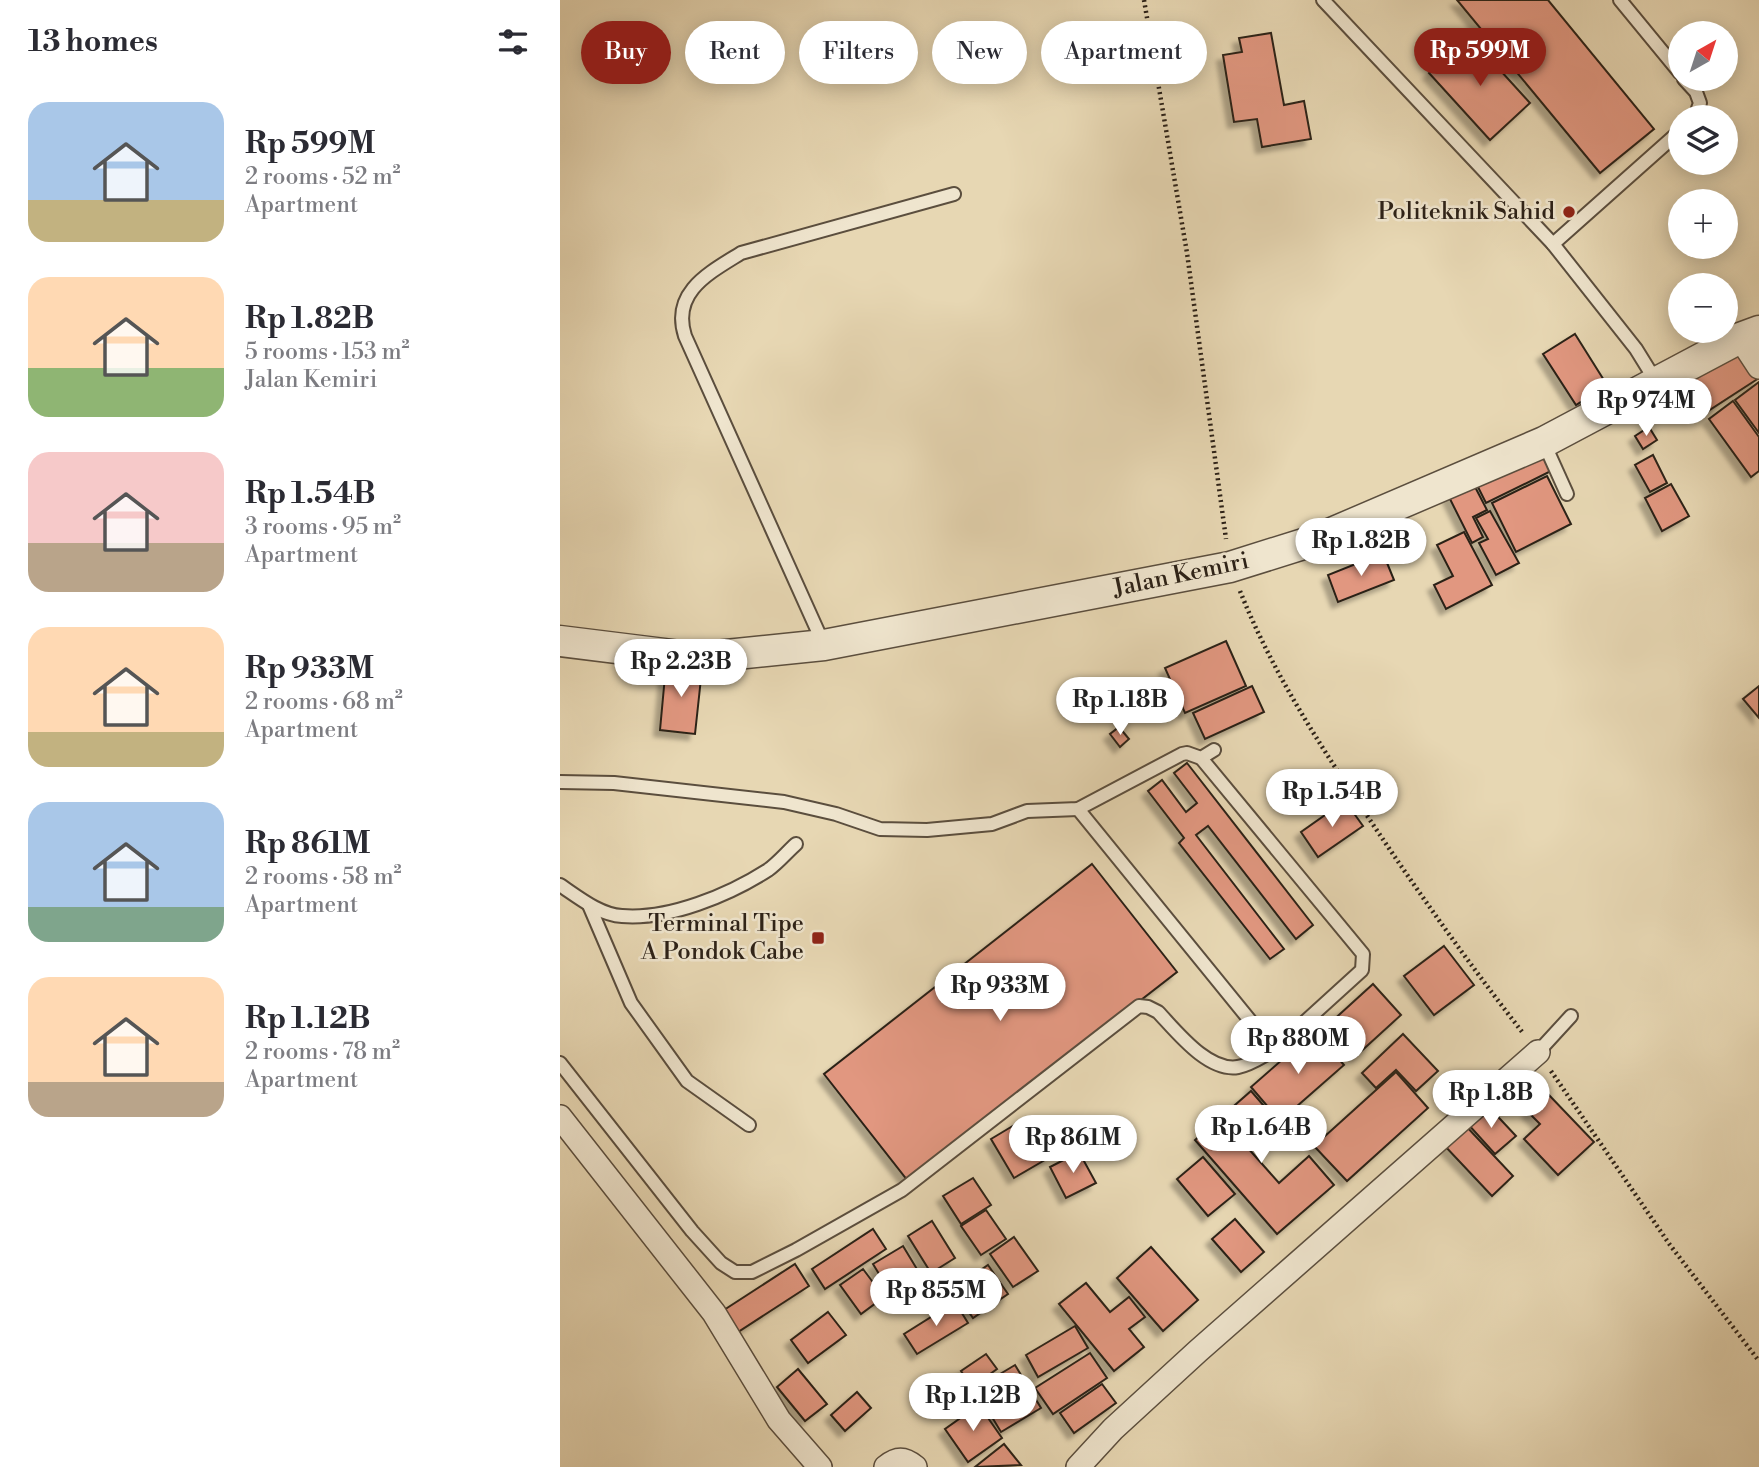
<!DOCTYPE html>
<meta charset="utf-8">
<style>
body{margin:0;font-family:"Libre Bodoni",serif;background:#f2f2f3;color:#2b2b33;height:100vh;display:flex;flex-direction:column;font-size:26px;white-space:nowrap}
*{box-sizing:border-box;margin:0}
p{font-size:23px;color:#7c7c81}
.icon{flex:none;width:38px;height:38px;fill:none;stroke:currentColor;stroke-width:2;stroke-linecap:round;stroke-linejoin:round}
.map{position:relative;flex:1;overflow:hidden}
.sheet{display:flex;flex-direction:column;background:#fff;width:560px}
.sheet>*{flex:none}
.hud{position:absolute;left:21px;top:21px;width:665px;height:63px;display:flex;gap:14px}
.needle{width:46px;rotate:39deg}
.tools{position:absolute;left:1108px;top:21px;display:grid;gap:14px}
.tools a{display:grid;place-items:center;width:70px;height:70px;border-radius:50%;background:#fff;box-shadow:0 4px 18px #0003;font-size:35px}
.price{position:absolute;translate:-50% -60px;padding:0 16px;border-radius:24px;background:#fff;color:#222;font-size:23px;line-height:46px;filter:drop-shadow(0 2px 4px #0008)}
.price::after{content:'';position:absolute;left:50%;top:42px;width:21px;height:16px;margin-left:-10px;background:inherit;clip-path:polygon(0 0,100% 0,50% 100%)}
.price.on{background:#8f2418;color:#fff}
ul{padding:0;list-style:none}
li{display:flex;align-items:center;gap:21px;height:175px;padding:0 28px}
li span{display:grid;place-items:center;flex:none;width:196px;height:140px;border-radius:21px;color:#555}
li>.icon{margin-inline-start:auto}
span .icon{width:84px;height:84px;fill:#fffc;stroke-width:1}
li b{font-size:30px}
h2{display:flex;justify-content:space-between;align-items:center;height:84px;padding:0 28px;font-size:30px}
.pill{padding:0 24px;border-radius:32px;background:#fff;box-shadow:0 4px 18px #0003;font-size:24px;line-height:63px}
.pill.on{background:#8f2418;color:#fff}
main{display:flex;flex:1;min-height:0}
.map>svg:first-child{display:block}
.building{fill:#e19780;stroke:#2c2117;stroke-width:2;filter:url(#shadow)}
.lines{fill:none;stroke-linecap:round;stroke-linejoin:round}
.service-casing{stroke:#5b4e3e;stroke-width:16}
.minor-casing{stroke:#5b4e3e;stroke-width:26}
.tertiary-casing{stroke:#5b4e3e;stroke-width:33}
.path{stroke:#2c2117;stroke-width:4.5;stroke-dasharray:2 3.5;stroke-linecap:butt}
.service{stroke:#efe5ce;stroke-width:12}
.minor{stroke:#efe5ce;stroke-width:23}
.tertiary{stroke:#efe5ce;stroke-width:30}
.poi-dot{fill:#8f2418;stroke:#efe5ce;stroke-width:2.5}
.labels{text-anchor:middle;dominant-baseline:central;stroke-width:5;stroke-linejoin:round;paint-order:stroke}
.poi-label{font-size:24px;fill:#2c2117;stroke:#efe5ce;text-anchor:end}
.street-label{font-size:24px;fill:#2c2117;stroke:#efe5ce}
</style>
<main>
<section class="sheet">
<h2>13 homes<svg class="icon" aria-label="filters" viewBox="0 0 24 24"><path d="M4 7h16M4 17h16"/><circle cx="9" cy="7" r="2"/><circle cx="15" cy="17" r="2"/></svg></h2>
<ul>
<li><span style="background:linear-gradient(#a9c7e8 70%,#c2b280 0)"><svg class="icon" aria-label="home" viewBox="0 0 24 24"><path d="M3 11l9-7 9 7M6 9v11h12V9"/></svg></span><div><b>Rp 599M</b><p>2 rooms · 52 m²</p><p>Apartment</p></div></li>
<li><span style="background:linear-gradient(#ffd9b3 65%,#8fb573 0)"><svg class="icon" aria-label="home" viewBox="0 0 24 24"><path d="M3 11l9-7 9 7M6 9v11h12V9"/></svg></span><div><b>Rp 1.82B</b><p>5 rooms · 153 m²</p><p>Jalan Kemiri</p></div></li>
<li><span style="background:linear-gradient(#f6c9c9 65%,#b9a48a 0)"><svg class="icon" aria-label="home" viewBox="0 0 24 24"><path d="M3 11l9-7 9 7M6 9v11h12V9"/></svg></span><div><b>Rp 1.54B</b><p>3 rooms · 95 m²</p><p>Apartment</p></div></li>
<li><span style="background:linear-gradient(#ffd9b3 75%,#c2b280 0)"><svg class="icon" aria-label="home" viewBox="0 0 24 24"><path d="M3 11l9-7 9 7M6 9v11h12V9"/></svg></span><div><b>Rp 933M</b><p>2 rooms · 68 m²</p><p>Apartment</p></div></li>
<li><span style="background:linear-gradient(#a9c7e8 75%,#7fa58c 0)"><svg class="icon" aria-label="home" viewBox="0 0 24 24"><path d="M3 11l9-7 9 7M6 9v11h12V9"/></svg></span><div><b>Rp 861M</b><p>2 rooms · 58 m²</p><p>Apartment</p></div></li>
<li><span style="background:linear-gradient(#ffd9b3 75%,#b9a48a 0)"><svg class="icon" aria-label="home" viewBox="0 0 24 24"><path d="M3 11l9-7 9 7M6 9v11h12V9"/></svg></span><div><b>Rp 1.12B</b><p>2 rooms · 78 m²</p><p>Apartment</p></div></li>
</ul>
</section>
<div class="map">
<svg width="1199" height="1467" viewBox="0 0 1199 1467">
<defs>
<filter id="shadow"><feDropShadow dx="-6" dy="6" stdDeviation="2" flood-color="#0004"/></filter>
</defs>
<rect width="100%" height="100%" fill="#e7d7b3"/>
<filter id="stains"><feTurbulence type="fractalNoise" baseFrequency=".00286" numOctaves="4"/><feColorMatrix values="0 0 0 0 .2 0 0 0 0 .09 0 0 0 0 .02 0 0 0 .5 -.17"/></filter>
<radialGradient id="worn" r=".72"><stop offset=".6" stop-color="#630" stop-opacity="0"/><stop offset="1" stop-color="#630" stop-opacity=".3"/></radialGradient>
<g class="building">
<polygon points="897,0 988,0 1094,129 1040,173"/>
<polygon points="711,33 724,105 744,101 751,139 702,147 697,119 674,122 663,55 682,52 679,38"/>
<polygon points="910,37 970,103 930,140 869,73"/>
<polygon points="1015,334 1047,385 1016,405 983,354"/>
<polygon points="1179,347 1199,378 1148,411 1128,380"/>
<polygon points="1199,382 1199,433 1175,400"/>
<polygon points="1173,401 1199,437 1199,471 1191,477 1149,419"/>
<polygon points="1089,427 1097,440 1083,449 1075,436"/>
<polygon points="982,447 993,470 926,503 915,481"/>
<polygon points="1093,455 1107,483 1090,492 1075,465"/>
<polygon points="987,476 1011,524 956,552 932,503"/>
<polygon points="913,483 927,510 913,517 923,537 912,543 888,495"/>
<polygon points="1111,484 1129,516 1102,531 1085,498"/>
<polygon points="930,511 959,563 936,575 919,543 928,539 916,518"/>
<polygon points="904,532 932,585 886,609 874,585 893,576 877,545"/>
<polygon points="823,553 834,580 778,602 768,575"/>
<polygon points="666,641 686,686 625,713 605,668"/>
<polygon points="106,665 142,669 135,734 100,730"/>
<polygon points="692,686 704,712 645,739 633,713"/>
<polygon points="1199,686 1199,718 1183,699"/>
<polygon points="559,727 569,739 560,747 550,734"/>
<polygon points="627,763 753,925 736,939 648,826 636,835 724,949 710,959 619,843 624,838 588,791 602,780 626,812 637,803 614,773"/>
<polygon points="785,801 803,826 758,857 741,832"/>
<polygon points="532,864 617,972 348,1181 264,1074"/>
<polygon points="884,946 914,985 874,1015 844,976"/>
<polygon points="813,984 841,1015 797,1055 769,1024"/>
<polygon points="755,1031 784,1065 720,1121 691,1087"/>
<polygon points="843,1034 878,1071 856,1091 836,1070 816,1088 802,1073"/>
<polygon points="836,1072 868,1108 787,1181 754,1146"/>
<polygon points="691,1091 717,1121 687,1147 719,1183 749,1156 774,1185 717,1234 635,1140"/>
<polygon points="988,1094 1034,1142 998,1175 964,1139 980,1124 968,1112"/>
<polygon points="927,1105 956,1136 935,1154 907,1123"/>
<polygon points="466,1118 490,1157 454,1178 431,1139"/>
<polygon points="904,1124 953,1176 932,1196 883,1144"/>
<polygon points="519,1152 536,1183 506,1198 490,1167"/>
<polygon points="643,1157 675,1194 648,1216 617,1179"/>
<polygon points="413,1178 431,1205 401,1224 383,1196"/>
<polygon points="426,1210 446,1239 421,1255 401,1226"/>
<polygon points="675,1219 704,1252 681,1272 652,1239"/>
<polygon points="372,1221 395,1258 371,1273 348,1236"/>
<polygon points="313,1229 326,1249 265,1289 252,1269"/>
<polygon points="454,1237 478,1271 453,1287 430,1254"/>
<polygon points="343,1246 366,1284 336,1302 313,1264"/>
<polygon points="591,1247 638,1300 603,1331 557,1278"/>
<polygon points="235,1264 249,1286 178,1332 164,1310"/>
<polygon points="428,1265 448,1294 413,1318 393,1289"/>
<polygon points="303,1269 324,1297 301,1314 280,1285"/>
<polygon points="383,1279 396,1298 380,1309 367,1290"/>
<polygon points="526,1283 550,1312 569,1297 585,1317 569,1329 584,1347 554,1371 499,1304"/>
<polygon points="395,1302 408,1323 357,1354 344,1334"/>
<polygon points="268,1312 286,1335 248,1363 231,1340"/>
<polygon points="515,1326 528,1348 478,1377 466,1355"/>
<polygon points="530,1353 547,1378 493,1414 475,1388"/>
<polygon points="426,1354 437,1369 412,1387 401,1371"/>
<polygon points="455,1365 481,1408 441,1432 415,1389"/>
<polygon points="238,1369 267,1404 245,1421 217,1387"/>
<polygon points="542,1384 556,1403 514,1433 500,1413"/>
<polygon points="297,1392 311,1408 285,1431 271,1415"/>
<polygon points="419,1405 442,1438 408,1462 385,1429"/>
<polygon points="444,1444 461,1465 415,1467"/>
</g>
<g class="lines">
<g class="service-casing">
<g id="service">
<polyline points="763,0 993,244 1076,349 1097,383"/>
<polyline points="1060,0 1120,73"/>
<polyline points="1124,79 1136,92 1140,103 1135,117"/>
<polyline points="993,244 1120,131"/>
<polyline points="984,443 1007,494"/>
<path d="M264,645l-139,-309c-14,-44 24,-63 56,-83l213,-59"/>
<polyline points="0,782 54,783 224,802 276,814 320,829 367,830 432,824 467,811 518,809 622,754 627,753 641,758 654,750"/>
<polyline points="518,809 714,1050"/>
<path d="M0,885c18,12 40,30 62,31 47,4 107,-21 146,-46 10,-7 19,-18 28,-26"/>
<polyline points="29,905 71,1003 127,1081 189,1125"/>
<polyline points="978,1052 1011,1016"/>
<path d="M0,1063l132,168 29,32 14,9h17l44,-22 106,-60 237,-184 9,1 10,5c19,20 50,60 80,55 12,-2 25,-11 36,-17l88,-80 1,-16 -162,-196"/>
</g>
</g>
<g class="minor-casing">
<g id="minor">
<polyline points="1180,338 1199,367"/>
<polyline points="0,1117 154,1313 219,1420 260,1467"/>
<path d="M326,1467c11,-9 18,-9 29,0"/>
<polyline points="518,1467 553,1429 638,1351 978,1052"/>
</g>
</g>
<g class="tertiary-casing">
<polyline id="tertiary" points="0,641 137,658 264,645 670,567 753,541 984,442 1180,338 1199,331"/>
</g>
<g class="path">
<polyline points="584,0 627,253 666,539"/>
<path d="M680,591c31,78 76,148 122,217 51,77 104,152 161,225"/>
<polyline points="991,1071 1110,1245 1199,1361"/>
</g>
<use href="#service" class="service"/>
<use href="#minor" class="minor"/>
<use href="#tertiary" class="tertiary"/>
</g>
<g class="poi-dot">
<circle cx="1009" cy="212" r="7"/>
<rect x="251" y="931" width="14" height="14" rx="3.5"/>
</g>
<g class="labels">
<g class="poi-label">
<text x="995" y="212">Politeknik Sahid</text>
<text x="244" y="924">Terminal Tipe<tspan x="244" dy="28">A Pondok Cabe</tspan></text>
</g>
<g class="street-label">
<text transform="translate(621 575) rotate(-12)">Jalan Kemiri</text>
</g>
</g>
<rect width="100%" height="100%" filter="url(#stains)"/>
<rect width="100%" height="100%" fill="url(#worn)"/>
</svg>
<div class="tools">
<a><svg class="needle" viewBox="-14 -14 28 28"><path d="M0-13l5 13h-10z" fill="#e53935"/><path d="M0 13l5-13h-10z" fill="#7c7c81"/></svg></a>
<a><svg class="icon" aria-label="layers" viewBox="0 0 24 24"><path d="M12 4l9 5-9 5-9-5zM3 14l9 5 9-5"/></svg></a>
<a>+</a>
<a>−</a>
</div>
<b class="price on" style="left:920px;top:88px">Rp 599M</b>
<b class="price" style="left:1086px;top:438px">Rp 974M</b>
<b class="price" style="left:801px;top:578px">Rp 1.82B</b>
<b class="price" style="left:121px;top:699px">Rp 2.23B</b>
<b class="price" style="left:560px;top:737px">Rp 1.18B</b>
<b class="price" style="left:772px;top:829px">Rp 1.54B</b>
<b class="price" style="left:440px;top:1023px">Rp 933M</b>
<b class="price" style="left:738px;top:1076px">Rp 880M</b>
<b class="price" style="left:931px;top:1130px">Rp 1.8B</b>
<b class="price" style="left:701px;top:1165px">Rp 1.64B</b>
<b class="price" style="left:513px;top:1175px">Rp 861M</b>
<b class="price" style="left:376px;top:1328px">Rp 855M</b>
<b class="price" style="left:413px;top:1433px">Rp 1.12B</b>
<div class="hud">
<a class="pill on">Buy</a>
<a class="pill">Rent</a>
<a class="pill">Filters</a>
<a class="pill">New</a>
<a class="pill">Apartment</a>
</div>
</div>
</main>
